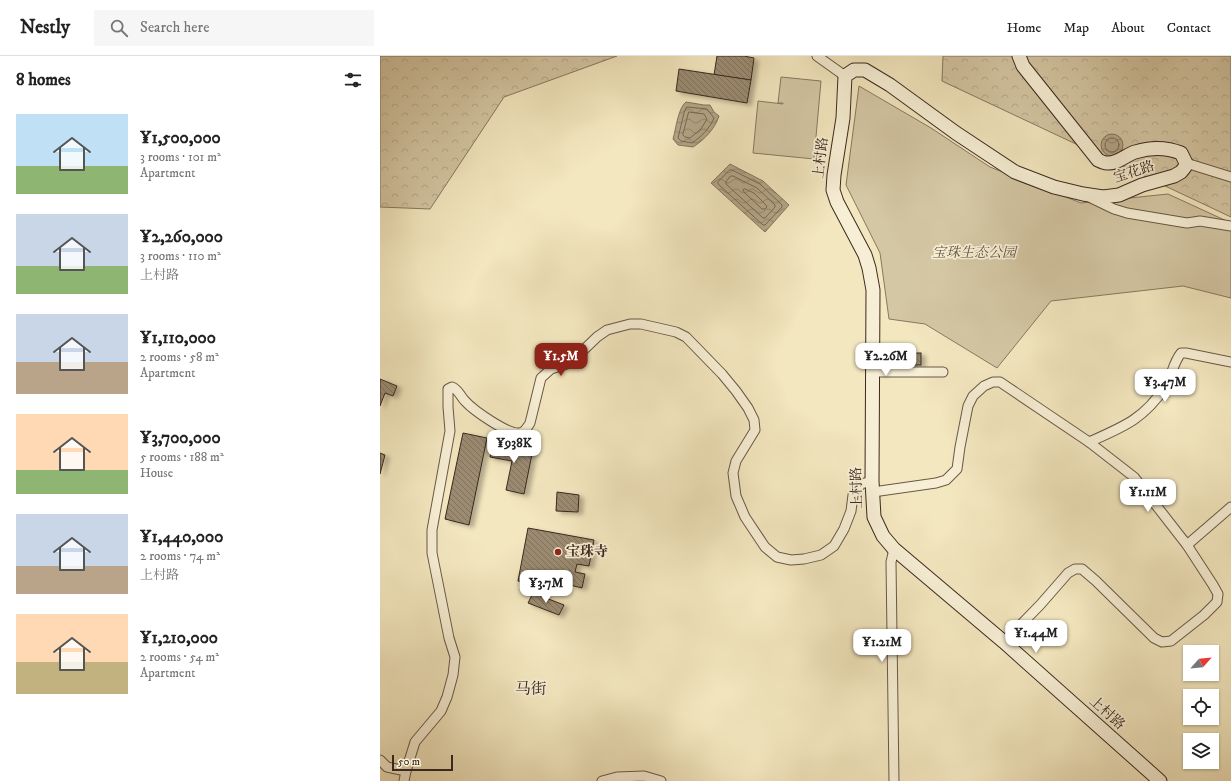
<!DOCTYPE html>
<meta charset="utf-8">
<style>
body{margin:0;font-family:"IM FELL DW Pica","Noto Serif SC",serif;background:#f6f6f6;color:#222;height:100vh;display:flex;flex-direction:column;font-size:15px;white-space:nowrap}
*{box-sizing:border-box;margin:0}
p{font-size:13px;color:#767676}
.icon{flex:none;width:22px;height:22px;fill:none;stroke:currentColor;stroke-width:2;stroke-linecap:round;stroke-linejoin:round}
.map{position:relative;flex:1;overflow:hidden}
.panel{display:flex;flex-direction:column;background:#fff;width:380px}
.panel>*{flex:none}
.needle{width:26px;rotate:63deg}
.fabs{position:absolute;left:803px;top:589px;display:grid;gap:8px}
.fabs a{display:grid;place-items:center;width:36px;height:36px;border-radius:0px;background:#fff;box-shadow:0 1px 3px #0004;font-size:20px}
.scale{position:absolute;left:12px;bottom:10px;width:61px;box-sizing:border-box;padding-left:4px;border:2px solid #3b281e;border-top:0;font-size:11px;line-height:14px;white-space:nowrap;color:#3b281e;-webkit-text-stroke:3px #f7efd5;paint-order:stroke}
.price{position:absolute;translate:-50% -34px;padding:0 9px;border-radius:8px;background:#fff;color:#222;font-size:13px;line-height:26px;filter:drop-shadow(0 1px 2px #0008)}
.price::after{content:'';position:absolute;left:50%;top:24px;width:12px;height:9px;margin-left:-6px;background:inherit;clip-path:polygon(0 0,100% 0,50% 100%)}
.price.current{background:#8f2418;color:#fff}
ul{padding:0;list-style:none}
li{display:flex;align-items:center;gap:12px;height:100px;padding:0 16px}
li span{display:grid;place-items:center;flex:none;width:112px;height:80px;border-radius:0px;color:#555}
li>.icon{margin-inline-start:auto}
span .icon{width:48px;height:48px;fill:#fffc;stroke-width:1}
li b{font-size:17px}
h2{display:flex;justify-content:space-between;align-items:center;height:48px;padding:0 16px;font-size:17px}
header{display:flex;align-items:center;gap:24px;box-sizing:border-box;height:56px;padding:0 20px;background:#fff;border-bottom:1px solid #e0e0e0}
header strong{font-size:19px}
nav{display:flex;gap:22px;margin-inline-start:auto;font-size:14px}
.search{width:280px;height:36px;background:#f6f6f6;display:flex;align-items:center;gap:10px;box-sizing:border-box;padding:0 14px;border-radius:0px;color:#767676;font-size:15px}
main{display:flex;flex:1;min-height:0}
.map>svg:first-child{display:block}
.forest{fill:url(#forest-crowns);stroke:#887861}
.park{fill:#d4c7a4;stroke:#887861}
.water{fill:url(#water-waves);stroke:#84745e}
.lines{fill:none;stroke-linecap:round;stroke-linejoin:round}
.shore{stroke:#786753;stroke-width:1}
.building{fill:url(#building-back-hatch);stroke:#3b281e;filter:url(#shadow)}
.street-casing{stroke:#695846;stroke-width:11}
.secondary-casing{stroke:#3b281e;stroke-width:15}
.street{stroke:#f7efd5;stroke-width:9}
.secondary{stroke:#f7efd5;stroke-width:13}
.poi-dot{fill:#8f2418;stroke:#f7efd5;stroke-width:1.5}
.labels{text-anchor:middle;dominant-baseline:central;stroke-width:3.5;stroke-linejoin:round;paint-order:stroke}
.street-label{font-size:14px;fill:#3b281e;stroke:#f7efd5}
.park-label{font-size:14px;font-style:italic;fill:#615040;stroke:#f7efd5}
.poi-label{font-size:14px;font-weight:bold;fill:#3b281e;stroke:#f7efd5;text-anchor:start}
.quarter-label{font-size:16px;fill:#3b281e;stroke:#f7efd5}
</style>
<header>
<strong>Nestly</strong>
<div class="search"><svg class="icon" aria-label="search" viewBox="0 0 24 24"><circle cx="10" cy="10" r="6"/><path d="M15 15l6 6"/></svg>Search here</div>
<nav><a>Home</a><a>Map</a><a>About</a><a>Contact</a></nav>
</header>
<main>
<section class="panel">
<h2>8 homes<svg class="icon" aria-label="filters" viewBox="0 0 24 24"><path d="M4 7h16M4 17h16"/><circle cx="9" cy="7" r="2"/><circle cx="15" cy="17" r="2"/></svg></h2>
<ul>
<li><span style="background:linear-gradient(#bfe0f5 65%,#8fb573 0)"><svg class="icon" aria-label="home" viewBox="0 0 24 24"><path d="M3 11l9-7 9 7M6 9v11h12V9"/></svg></span><div><b>¥1,500,000</b><p>3 rooms · 101 m²</p><p>Apartment</p></div></li>
<li><span style="background:linear-gradient(#c9d6e8 65%,#8fb573 0)"><svg class="icon" aria-label="home" viewBox="0 0 24 24"><path d="M3 11l9-7 9 7M6 9v11h12V9"/></svg></span><div><b>¥2,260,000</b><p>3 rooms · 110 m²</p><p>上村路</p></div></li>
<li><span style="background:linear-gradient(#c9d6e8 60%,#b9a48a 0)"><svg class="icon" aria-label="home" viewBox="0 0 24 24"><path d="M3 11l9-7 9 7M6 9v11h12V9"/></svg></span><div><b>¥1,110,000</b><p>2 rooms · 58 m²</p><p>Apartment</p></div></li>
<li><span style="background:linear-gradient(#ffd9b3 70%,#8fb573 0)"><svg class="icon" aria-label="home" viewBox="0 0 24 24"><path d="M3 11l9-7 9 7M6 9v11h12V9"/></svg></span><div><b>¥3,700,000</b><p>5 rooms · 188 m²</p><p>House</p></div></li>
<li><span style="background:linear-gradient(#c9d6e8 65%,#b9a48a 0)"><svg class="icon" aria-label="home" viewBox="0 0 24 24"><path d="M3 11l9-7 9 7M6 9v11h12V9"/></svg></span><div><b>¥1,440,000</b><p>2 rooms · 74 m²</p><p>上村路</p></div></li>
<li><span style="background:linear-gradient(#ffd9b3 60%,#c2b280 0)"><svg class="icon" aria-label="home" viewBox="0 0 24 24"><path d="M3 11l9-7 9 7M6 9v11h12V9"/></svg></span><div><b>¥1,210,000</b><p>2 rooms · 54 m²</p><p>Apartment</p></div></li>
</ul>
</section>
<div class="map">
<svg width="851" height="725" viewBox="0 0 851 725">
<defs>
<pattern id="forest-crowns" width="20" height="18" patternUnits="userSpaceOnUse"><rect width="20" height="18" fill="#d4c7a4"/><path d="M2 6a3 3 0 1 1 6 0M12 15a3 3 0 1 1 6 0" fill="none" stroke="#b7ab8d"/></pattern>
<pattern id="water-waves" width="16" height="10" patternUnits="userSpaceOnUse"><rect width="16" height="10" fill="#b4a688"/><path d="M0 5q4-4 8 0t8 0" fill="none" stroke="#94876f"/></pattern>
<pattern id="building-back-hatch" width="6" height="6" patternUnits="userSpaceOnUse"><rect width="6" height="6" fill="#9b8b72"/><path d="M-1 5l2 2M0 0l6 6M5-1l2 2" fill="none" stroke="#80725d"/></pattern>
<filter id="shadow"><feDropShadow dx="4.5" dy="2.5" stdDeviation="2" flood-color="#0004"/></filter>
</defs>
<rect width="100%" height="100%" fill="#f3e7bf"/>
<filter id="stains"><feTurbulence type="fractalNoise" baseFrequency=".005" numOctaves="4"/><feColorMatrix values="0 0 0 0 .2 0 0 0 0 .09 0 0 0 0 .02 0 0 0 .5 -.17"/></filter>
<radialGradient id="worn" r=".72"><stop offset=".6" stop-color="#630" stop-opacity="0"/><stop offset="1" stop-color="#630" stop-opacity=".3"/></radialGradient>
<g class="forest">
<polygon points="0,0 237,0 124,41 50,153 0,151"/>
<polygon points="563,0 851,0 851,161 562,25"/>
</g>
<g class="park">
<polygon points="401,21 441,25 434,103 373,97 378,45 403,48 403,47 398,47"/>
<polygon points="479,30 551,72 610,111 701,147 788,138 851,167 851,242 803,230 671,245 617,312 545,268 509,263 500,197 466,129"/>
</g>
<g class="water">
<path d="M306,46l18,3h6l4,7 5,4c-4,13 -15,24 -26,31l-15,-2 -5,-6c3,-10 5,-31 13,-37z"/>
<circle cx="732" cy="89" r="11"/>
<polygon points="350,108 383,125 409,149 385,176 331,127"/>
</g>
<g class="lines">
<g class="shore">
<path d="M307,51l20,2 7,9c-4,10 -14,20 -22,25l-11,-2 -3,-3 6,-25z"/>
<polygon points="309,56 324,58 327,63 321,73 310,82 305,81 303,79"/>
<circle cx="732" cy="89" r="7"/>
<polygon points="350,114 352,114 380,128 402,149 402,151 385,169 383,169 338,128 338,126"/>
<polygon points="351,120 353,120 377,132 395,149 395,151 385,162 383,162 346,128 346,126"/>
<polygon points="365,133 374,137 386,149 387,151 385,153 382,153 364,136 363,134"/>
</g>
</g>
<g class="building">
<polygon points="337,0 364,0 374,2 371,24 334,19"/>
<polygon points="299,13 371,24 367,47 296,35"/>
<rect x="517" y="297" width="24" height="12"/>
<polygon points="0,323 17,330 13,340 5,337 0,350"/>
<polygon points="83,377 107,382 89,469 65,463"/>
<polygon points="113,384 153,393 144,438 126,434 132,405 110,401"/>
<polygon points="0,397 5,399 0,418"/>
<polygon points="177,436 199,439 198,456 176,455"/>
<polygon points="148,472 214,484 209,510 197,508 195,516 205,518 202,532 190,529 191,524 154,516 152,528 138,525"/>
<polygon points="153,537 184,549 179,559 148,547"/>
</g>
<g class="lines">
<g class="street-casing">
<g id="street">
<polyline points="437,0 465,20"/>
<polyline points="806,107 851,121"/>
<polyline points="711,142 734,153 747,157 807,167 820,165 851,170"/>
<polyline points="493,316 563,316"/>
<path d="M709,386c34,-15 55,-23 76,-55 7,-11 8,-24 16,-34h5l45,9"/>
<polyline points="493,436 556,427 566,424 577,413 580,391 588,350 593,340 604,330 613,326 620,326 709,386 754,421 807,489 833,529 838,538 837,546 824,559 791,585 782,586 774,582 716,525 702,513 695,513 688,517 660,549 624,586"/>
<polyline points="807,489 851,451"/>
<polyline points="0,704 7,711 26,715"/>
<path d="M24,725l2,-10 9,-29 26,-31 6,-14 6,-22 2,-18 -6,-19 -17,-85v-23l18,-99 -2,-24v-18l4,-2c7,3 8,9 13,14 8,9 42,33 54,32 5,0 8,-5 11,-10l11,-45 10,-9 19,-6 27,-26 10,-7 23,-6h11l35,8 10,5 36,37 14,17 12,17 6,12 1,10 -19,31 -3,12 3,23 9,21 20,30 12,10 14,3 13,-1 17,-4 13,-9 10,-17 7,-18 2,-16 8,-11 11,-3"/>
<polyline points="222,725 237,721 264,720 281,725"/>
<polyline points="514,725 511,506 514,493"/>
</g>
</g>
<g class="secondary-casing">
<path id="secondary" d="M639,0l4,10 75,94c2,1 6,3 9,3 10,1 19,-8 28,-11 16,-5 31,-5 46,1l5,10 -1,4 -4,5 -7,4 -32,9 -23,10 -16,2 -20,-3 -29,-7 -39,-15 -59,-39 -66,-48 -25,-15h-11l-9,6 -2,42 -9,57 -1,15 4,12 28,53 4,13 4,22 -1,191 2,36 9,19 11,13 110,93 156,139"/>
</g>
<use href="#street" class="street"/>
<use href="#secondary" class="secondary"/>
</g>
<circle class="poi-dot" cx="178" cy="496" r="4"/>
<g class="labels">
<g class="street-label">
<text transform="translate(441 102) rotate(-83)">上村路</text>
<text transform="translate(754 116) rotate(-18)">宝花路</text>
<text transform="translate(477 432) rotate(-92)">上村路</text>
<text transform="translate(727 657) rotate(42)">上村路</text>
</g>
<g class="park-label">
<text x="594" y="197">宝珠生态公园</text>
</g>
<g class="poi-label">
<text x="186" y="496">宝珠寺</text>
</g>
<g class="quarter-label">
<text x="151" y="633">马街</text>
</g>
</g>
<rect width="100%" height="100%" filter="url(#stains)"/>
<rect width="100%" height="100%" fill="url(#worn)"/>
</svg>
<div class="fabs">
<a><svg class="needle" viewBox="-14 -14 28 28"><path d="M0-13l5 13h-10z" fill="#e53935"/><path d="M0 13l5-13h-10z" fill="#767676"/></svg></a>
<a><svg class="icon" aria-label="locate" viewBox="0 0 24 24"><circle cx="12" cy="12" r="6"/><path d="M12 2v4M12 18v4M2 12h4M18 12h4"/></svg></a>
<a><svg class="icon" aria-label="layers" viewBox="0 0 24 24"><path d="M12 4l9 5-9 5-9-5zM3 14l9 5 9-5"/></svg></a>
</div>
<div class="scale">50 m</div>
<b class="price current" style="left:181px;top:321px">¥1.5M</b>
<b class="price" style="left:506px;top:321px">¥2.26M</b>
<b class="price" style="left:785px;top:347px">¥3.47M</b>
<b class="price" style="left:134px;top:408px">¥938K</b>
<b class="price" style="left:768px;top:457px">¥1.11M</b>
<b class="price" style="left:166px;top:548px">¥3.7M</b>
<b class="price" style="left:656px;top:598px">¥1.44M</b>
<b class="price" style="left:502px;top:607px">¥1.21M</b>
</div>
</main>
